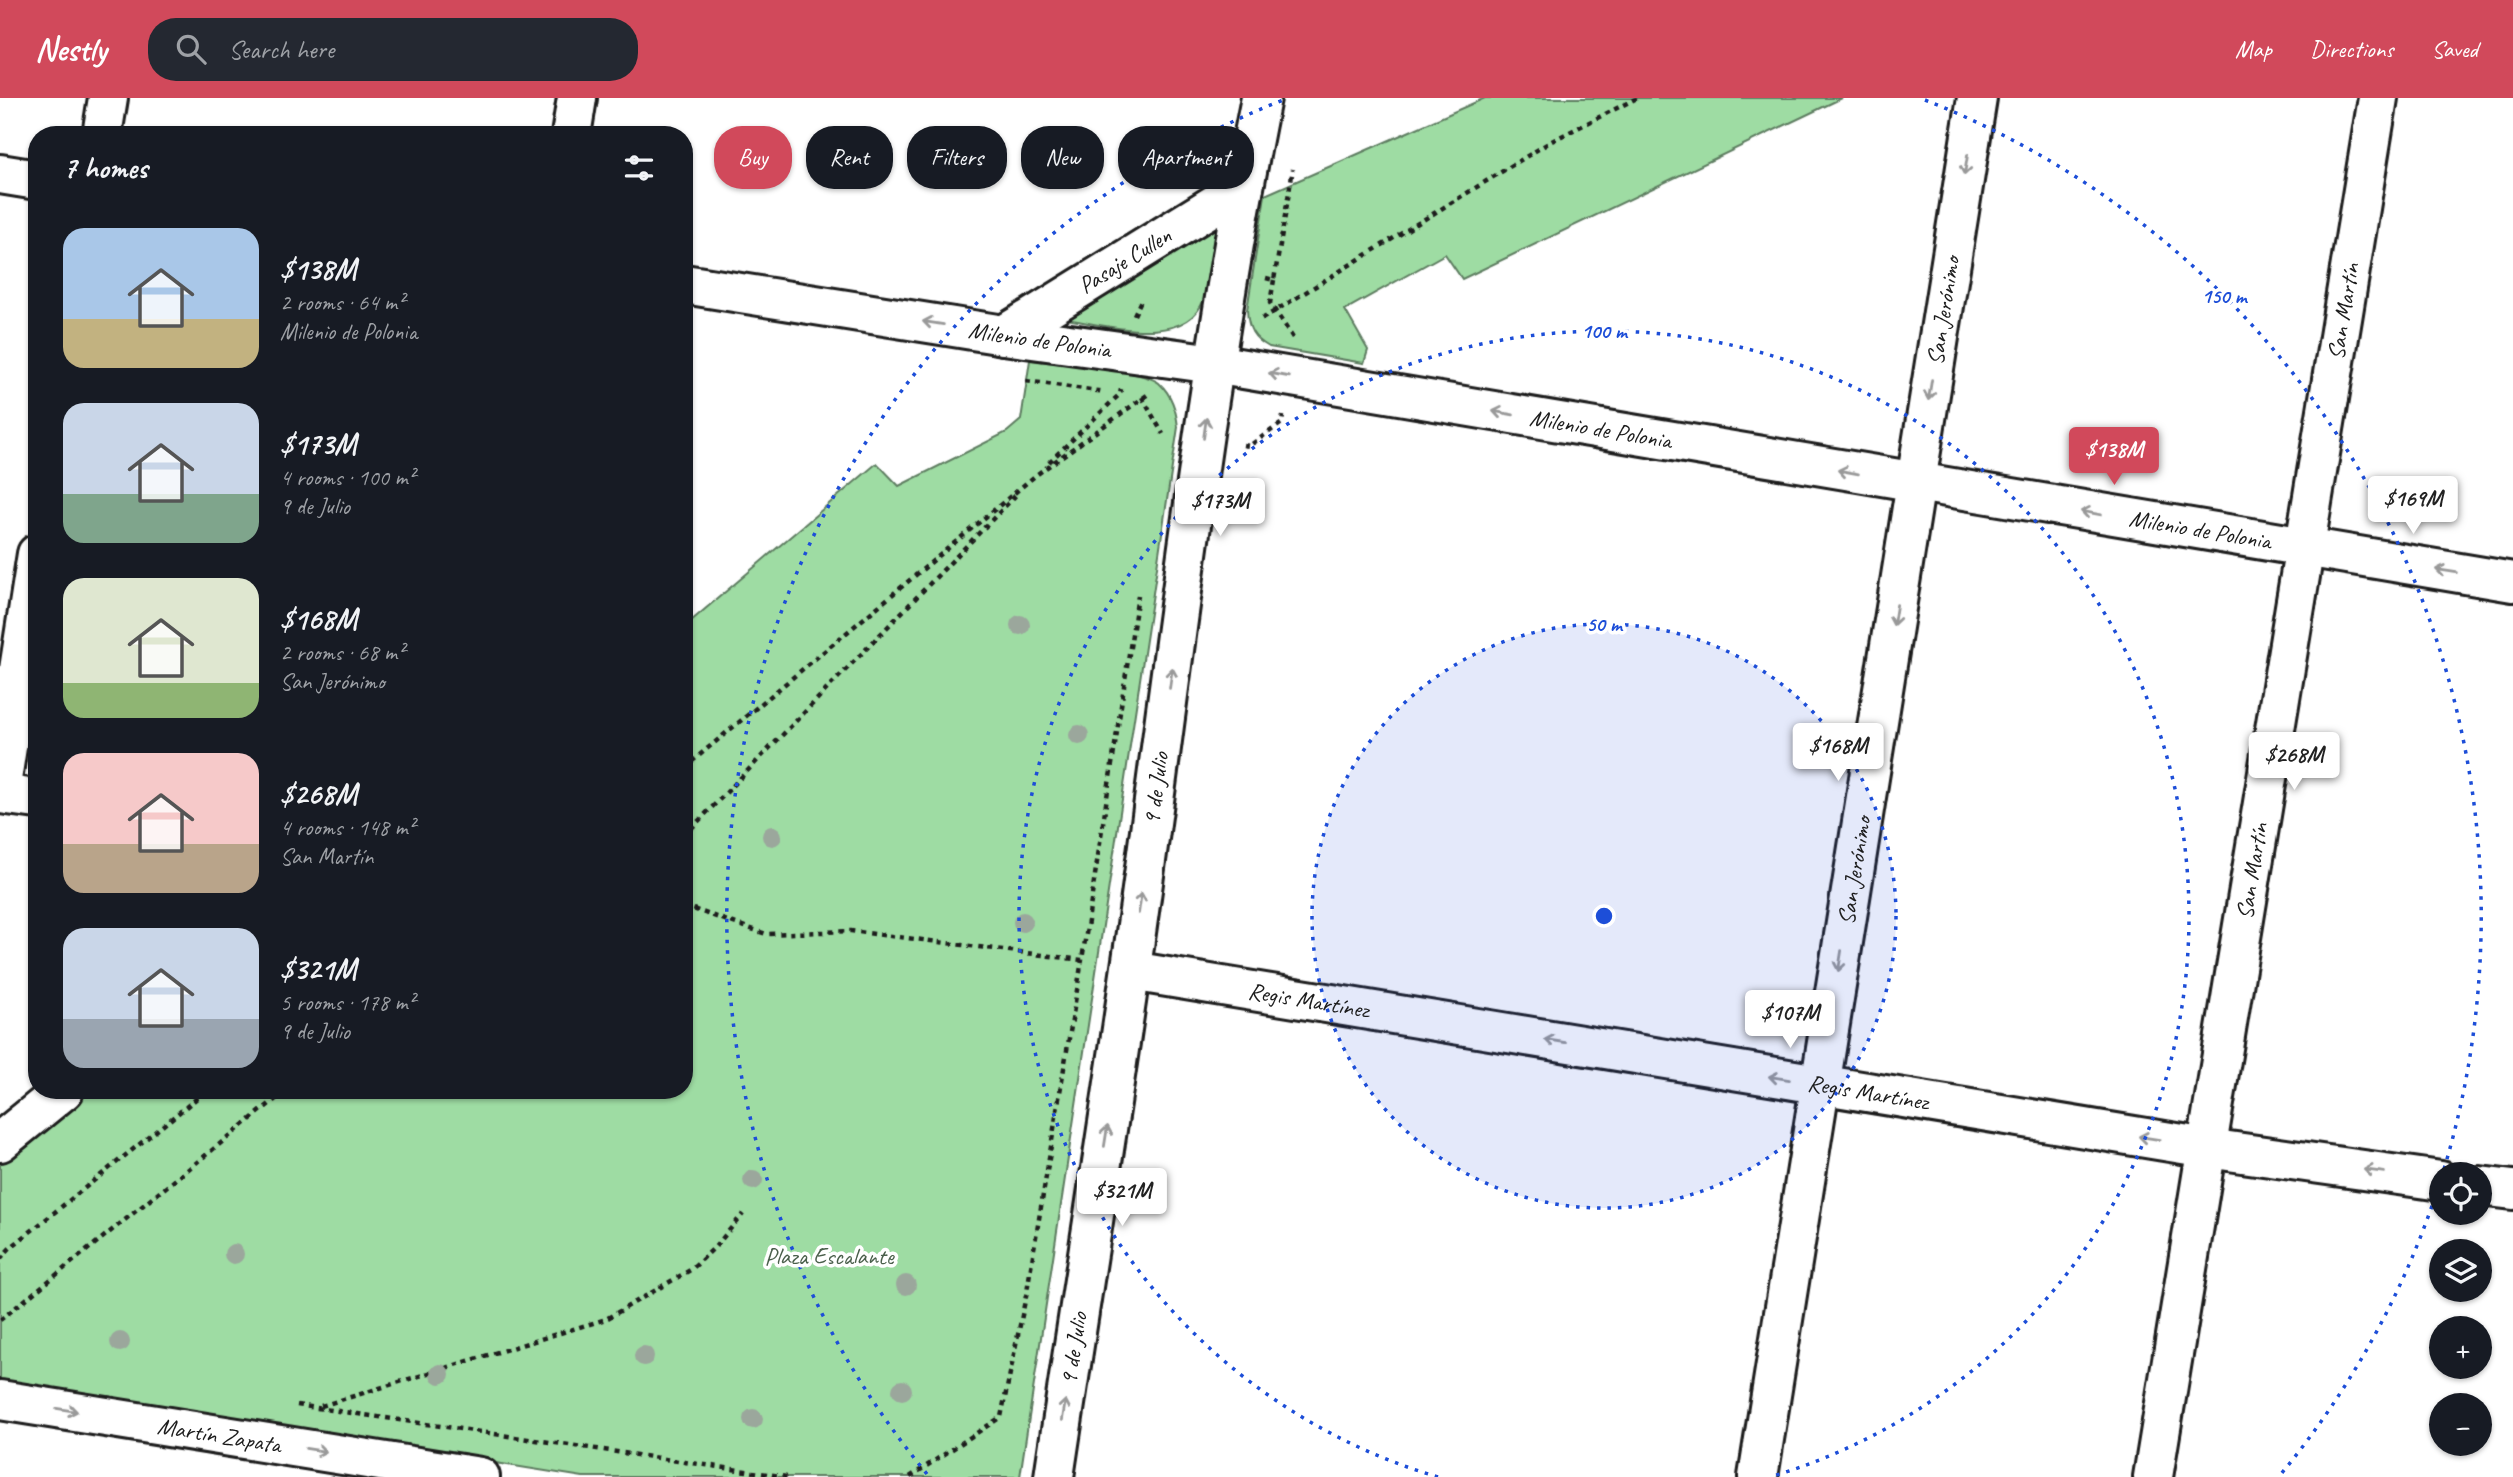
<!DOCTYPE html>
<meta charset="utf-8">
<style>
body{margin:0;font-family:Caveat,sans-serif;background:#242831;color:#f1f3f6;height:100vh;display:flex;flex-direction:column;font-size:26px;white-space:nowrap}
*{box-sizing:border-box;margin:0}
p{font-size:23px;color:#9ea1a6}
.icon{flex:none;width:38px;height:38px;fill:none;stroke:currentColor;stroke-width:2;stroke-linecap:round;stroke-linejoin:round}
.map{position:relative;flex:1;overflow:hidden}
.drawer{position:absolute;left:28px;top:28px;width:665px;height:973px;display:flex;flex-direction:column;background:#171b24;border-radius:28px;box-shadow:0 2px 5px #0004}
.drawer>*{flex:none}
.guide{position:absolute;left:714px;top:28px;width:665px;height:63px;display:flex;gap:14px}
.controls{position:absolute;left:2429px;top:1064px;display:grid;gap:14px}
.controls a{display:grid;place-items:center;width:63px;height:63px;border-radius:50%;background:#171b24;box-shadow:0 2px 5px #0004;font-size:35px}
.price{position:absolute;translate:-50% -60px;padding:0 16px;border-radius:7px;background:#fff;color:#222;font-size:23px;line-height:46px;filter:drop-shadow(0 2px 4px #0008)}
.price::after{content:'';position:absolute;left:50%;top:42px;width:21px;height:16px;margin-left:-10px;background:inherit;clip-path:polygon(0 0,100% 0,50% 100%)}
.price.on{background:#d1495b;color:#fff}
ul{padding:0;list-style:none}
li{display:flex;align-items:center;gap:21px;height:175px;padding:0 35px}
li span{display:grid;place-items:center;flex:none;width:196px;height:140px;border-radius:21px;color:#555}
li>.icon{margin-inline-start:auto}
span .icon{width:84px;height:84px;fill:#fffc;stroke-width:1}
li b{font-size:30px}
h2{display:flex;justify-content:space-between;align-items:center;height:84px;padding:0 35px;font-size:30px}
.chip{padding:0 24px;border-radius:28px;background:#171b24;box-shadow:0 2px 5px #0004;font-size:24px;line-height:63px}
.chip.on{background:#d1495b;color:#fff}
header{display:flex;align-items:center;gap:42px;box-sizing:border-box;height:98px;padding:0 35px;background:#d1495b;color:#fff}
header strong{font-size:33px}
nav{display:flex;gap:38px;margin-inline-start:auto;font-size:24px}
.search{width:490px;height:63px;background:#242831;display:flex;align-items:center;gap:18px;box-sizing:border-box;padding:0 24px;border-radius:28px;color:#9ea1a6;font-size:26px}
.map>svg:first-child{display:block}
.green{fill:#9edca3;stroke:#5d7c60;stroke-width:2}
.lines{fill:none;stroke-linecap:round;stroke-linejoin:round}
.street-casing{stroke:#1c1c1c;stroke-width:44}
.path{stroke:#1c1c1c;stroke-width:4.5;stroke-dasharray:5 5;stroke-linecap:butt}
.street{stroke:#fff;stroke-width:38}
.tree{fill:#9ba79c}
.oneway{stroke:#999}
.ring{fill:none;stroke:#1d4ed8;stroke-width:3.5;stroke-dasharray:3.5 7}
.labels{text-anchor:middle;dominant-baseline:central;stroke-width:7;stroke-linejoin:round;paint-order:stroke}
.street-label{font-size:24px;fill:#1c1c1c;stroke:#fff}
.park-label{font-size:24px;fill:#4a5f4b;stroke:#fff}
.centre{fill:#1d4ed8;stroke:#fff;stroke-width:3.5}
.ring-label{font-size:21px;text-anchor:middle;font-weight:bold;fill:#1d4ed8;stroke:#fff;stroke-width:7;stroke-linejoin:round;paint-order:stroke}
</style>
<header>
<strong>Nestly</strong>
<div class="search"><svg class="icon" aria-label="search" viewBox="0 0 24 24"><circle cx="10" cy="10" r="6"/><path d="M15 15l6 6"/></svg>Search here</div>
<nav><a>Map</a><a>Directions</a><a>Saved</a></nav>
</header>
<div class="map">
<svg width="2513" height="1379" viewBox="0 0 2513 1379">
<rect width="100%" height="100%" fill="#fff"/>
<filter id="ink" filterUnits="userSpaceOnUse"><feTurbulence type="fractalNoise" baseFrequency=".0143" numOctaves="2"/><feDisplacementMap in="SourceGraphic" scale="14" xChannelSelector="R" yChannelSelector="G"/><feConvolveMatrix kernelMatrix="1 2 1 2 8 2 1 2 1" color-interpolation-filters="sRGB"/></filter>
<g filter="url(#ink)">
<g class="green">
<path d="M1485,0h357l-380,181 -17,-25 -100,56 23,40 -4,13 -95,-16c-16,-9 -21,-18 -22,-37l18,-115z"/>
<path d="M1216,126c-4,22 -5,56 -12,75 -18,50 -98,26 -138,20z"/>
<path d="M1030,262c25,4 113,9 129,23 13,12 17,27 19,44l-158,1050h-437l-583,-93v-223l87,-71h597v-463l193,-164 22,23 108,-54 14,-12z"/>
</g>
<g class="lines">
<g class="street-casing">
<g id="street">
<polyline points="102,37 108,0"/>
<polyline points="571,37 577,0"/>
<polyline points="0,76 37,82"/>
<path id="s1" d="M684,186l320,51 210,29 1299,218"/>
<path id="s2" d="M1004,237l239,-148"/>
<polyline points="0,694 37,456"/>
<polyline points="0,696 37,701"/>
<path id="s3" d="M1131,873l1076,177 234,33"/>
<polyline points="0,1044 64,992"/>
<polyline points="2480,1088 2513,1092"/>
<path id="s4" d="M0,1302l480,77"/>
<path id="s5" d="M1054,1379c31,-208 65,-415 93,-624 34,-252 64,-505 114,-755"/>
<path id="s6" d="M1758,1379l219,-1379"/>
<path id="s7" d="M2153,1379l225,-1379"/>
</g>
</g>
<g class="path">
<polyline points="1266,180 1274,182 1293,71"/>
<polyline points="1274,182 1270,205 1293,240"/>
<polyline points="1134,217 1142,200"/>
<polyline points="1262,221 1550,44 1637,0"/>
<polyline points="1026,283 1105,294"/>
<polyline points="1142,299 1163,336"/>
<polyline points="1243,347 1249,348 1282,325 1283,318"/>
<polyline points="1049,364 1120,296 1121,291"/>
<polyline points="684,670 1036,377 1147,297"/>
<polyline points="684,738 1018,395"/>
<polyline points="684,808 766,836 851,833 1082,862 1138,497"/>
<polyline points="0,1161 10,1150 207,992"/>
<polyline points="0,1222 287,992"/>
<polyline points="297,1307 787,1379"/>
<polyline points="321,1308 606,1221 692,1171 715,1149 743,1116"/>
<polyline points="910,1379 1001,1319 1027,1193 1082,862"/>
</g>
<use href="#street" class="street"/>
</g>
<g class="tree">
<circle cx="1020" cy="527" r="10"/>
<circle cx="1079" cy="637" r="10"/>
<circle cx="772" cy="738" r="10"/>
<circle cx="1023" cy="824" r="10"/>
<circle cx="753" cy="1082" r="10"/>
<circle cx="234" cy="1156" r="10"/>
<circle cx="906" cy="1187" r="10"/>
<circle cx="120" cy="1244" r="10"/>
<circle cx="644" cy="1258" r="10"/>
<circle cx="440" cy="1276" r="10"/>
<circle cx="902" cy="1292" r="10"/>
<circle cx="753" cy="1321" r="10"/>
</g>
<defs><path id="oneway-shaft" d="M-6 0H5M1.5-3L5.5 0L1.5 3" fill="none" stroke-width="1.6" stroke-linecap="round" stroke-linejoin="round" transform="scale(1.75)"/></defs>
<g class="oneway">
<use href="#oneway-shaft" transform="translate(1966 67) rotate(99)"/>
<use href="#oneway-shaft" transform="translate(933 225) rotate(-171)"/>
<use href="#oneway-shaft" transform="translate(1279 277) rotate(-170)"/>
<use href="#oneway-shaft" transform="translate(1930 292) rotate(99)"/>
<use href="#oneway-shaft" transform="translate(1503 315) rotate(-170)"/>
<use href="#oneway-shaft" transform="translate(1205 330) rotate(-82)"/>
<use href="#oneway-shaft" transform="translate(1848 374) rotate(-170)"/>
<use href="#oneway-shaft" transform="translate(2091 415) rotate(-170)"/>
<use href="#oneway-shaft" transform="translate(2446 473) rotate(-171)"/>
<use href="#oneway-shaft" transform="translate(1895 517) rotate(99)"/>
<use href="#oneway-shaft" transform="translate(1171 580) rotate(-82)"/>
<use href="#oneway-shaft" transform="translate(1140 805) rotate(-82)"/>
<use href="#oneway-shaft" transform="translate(1840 863) rotate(99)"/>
<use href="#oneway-shaft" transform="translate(1555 943) rotate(-171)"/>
<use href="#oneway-shaft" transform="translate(1779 980) rotate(-171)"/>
<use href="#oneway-shaft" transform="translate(1106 1038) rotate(-81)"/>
<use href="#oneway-shaft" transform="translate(2149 1040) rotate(-171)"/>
<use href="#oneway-shaft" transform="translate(2374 1073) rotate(-172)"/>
<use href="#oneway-shaft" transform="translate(67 1312) rotate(9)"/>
<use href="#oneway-shaft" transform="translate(1064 1312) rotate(-81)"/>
<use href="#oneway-shaft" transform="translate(316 1352) rotate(9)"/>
</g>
</g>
<circle cx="1604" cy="818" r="292" fill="#1d4ed8" fill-opacity=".12"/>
<g class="ring">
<circle cx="1604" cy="818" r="292"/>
<path d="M1438 1379A585 585 0 1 1 1770 1379"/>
<path d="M927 1376A877 877 0 0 1 1283 2M1925 2A877 877 0 0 1 2281 1376"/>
</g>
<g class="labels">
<g class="street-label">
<text stroke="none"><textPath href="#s2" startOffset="142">Pasaje Cullen</textPath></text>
<text stroke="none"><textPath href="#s6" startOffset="1181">San Jerónimo</textPath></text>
<text stroke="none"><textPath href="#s7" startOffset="1181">San Martín</textPath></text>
<text stroke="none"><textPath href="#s1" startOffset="360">Milenio de Polonia</textPath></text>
<text stroke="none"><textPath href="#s1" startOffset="928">Milenio de Polonia</textPath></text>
<text stroke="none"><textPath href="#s1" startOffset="1536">Milenio de Polonia</textPath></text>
<text stroke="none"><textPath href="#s5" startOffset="696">9 de Julio</textPath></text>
<text stroke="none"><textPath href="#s7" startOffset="614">San Martín</textPath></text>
<text stroke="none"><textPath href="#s6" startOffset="614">San Jerónimo</textPath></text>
<text stroke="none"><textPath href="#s3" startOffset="180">Regis Martínez</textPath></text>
<text stroke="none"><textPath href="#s3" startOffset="747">Regis Martínez</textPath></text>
<text stroke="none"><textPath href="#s5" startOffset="130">9 de Julio</textPath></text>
<text stroke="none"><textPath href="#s4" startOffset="222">Martín Zapata</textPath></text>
</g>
<g class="park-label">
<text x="829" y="1158">Plaza Escalante</text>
</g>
</g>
<circle cx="1604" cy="818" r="10" class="centre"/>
<g class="ring-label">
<text x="2224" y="205">150 m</text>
<text x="1604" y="240">100 m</text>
<text x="1604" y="533">50 m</text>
</g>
</svg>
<div class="controls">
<a><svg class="icon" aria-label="locate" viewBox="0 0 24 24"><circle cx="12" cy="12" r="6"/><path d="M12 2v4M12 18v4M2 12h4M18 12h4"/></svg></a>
<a><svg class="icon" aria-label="layers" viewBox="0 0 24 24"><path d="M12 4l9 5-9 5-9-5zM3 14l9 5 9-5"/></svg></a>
<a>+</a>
<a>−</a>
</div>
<b class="price on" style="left:2114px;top:389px">$138M</b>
<b class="price" style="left:2413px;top:438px">$169M</b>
<b class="price" style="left:1220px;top:440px">$173M</b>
<b class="price" style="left:1838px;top:685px">$168M</b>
<b class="price" style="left:2294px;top:694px">$268M</b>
<b class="price" style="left:1790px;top:952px">$107M</b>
<b class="price" style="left:1122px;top:1130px">$321M</b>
<div class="guide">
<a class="chip on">Buy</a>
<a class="chip">Rent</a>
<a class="chip">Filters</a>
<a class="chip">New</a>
<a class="chip">Apartment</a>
</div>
<section class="drawer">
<h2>7 homes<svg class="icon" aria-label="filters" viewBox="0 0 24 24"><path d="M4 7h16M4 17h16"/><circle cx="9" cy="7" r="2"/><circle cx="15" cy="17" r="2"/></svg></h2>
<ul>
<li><span style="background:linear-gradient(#a9c7e8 65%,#c2b280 0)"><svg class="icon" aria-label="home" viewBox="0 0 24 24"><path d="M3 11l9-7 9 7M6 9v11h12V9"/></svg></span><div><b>$138M</b><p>2 rooms · 64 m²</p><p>Milenio de Polonia</p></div></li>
<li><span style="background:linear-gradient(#c9d6e8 65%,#7fa58c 0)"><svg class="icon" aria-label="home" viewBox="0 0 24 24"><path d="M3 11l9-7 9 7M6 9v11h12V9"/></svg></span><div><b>$173M</b><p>4 rooms · 100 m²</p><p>9 de Julio</p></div></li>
<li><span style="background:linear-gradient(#dfe7d0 75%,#8fb573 0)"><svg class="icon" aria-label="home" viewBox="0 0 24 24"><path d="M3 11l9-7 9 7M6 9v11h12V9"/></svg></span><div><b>$168M</b><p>2 rooms · 68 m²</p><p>San Jerónimo</p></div></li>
<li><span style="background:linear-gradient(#f6c9c9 65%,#b9a48a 0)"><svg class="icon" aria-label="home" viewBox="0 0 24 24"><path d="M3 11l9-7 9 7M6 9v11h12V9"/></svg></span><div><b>$268M</b><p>4 rooms · 148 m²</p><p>San Martín</p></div></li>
<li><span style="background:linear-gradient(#c9d6e8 65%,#9aa5b1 0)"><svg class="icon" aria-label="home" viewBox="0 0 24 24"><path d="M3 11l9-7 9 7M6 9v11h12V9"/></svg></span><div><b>$321M</b><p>5 rooms · 178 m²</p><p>9 de Julio</p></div></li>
</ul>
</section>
</div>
